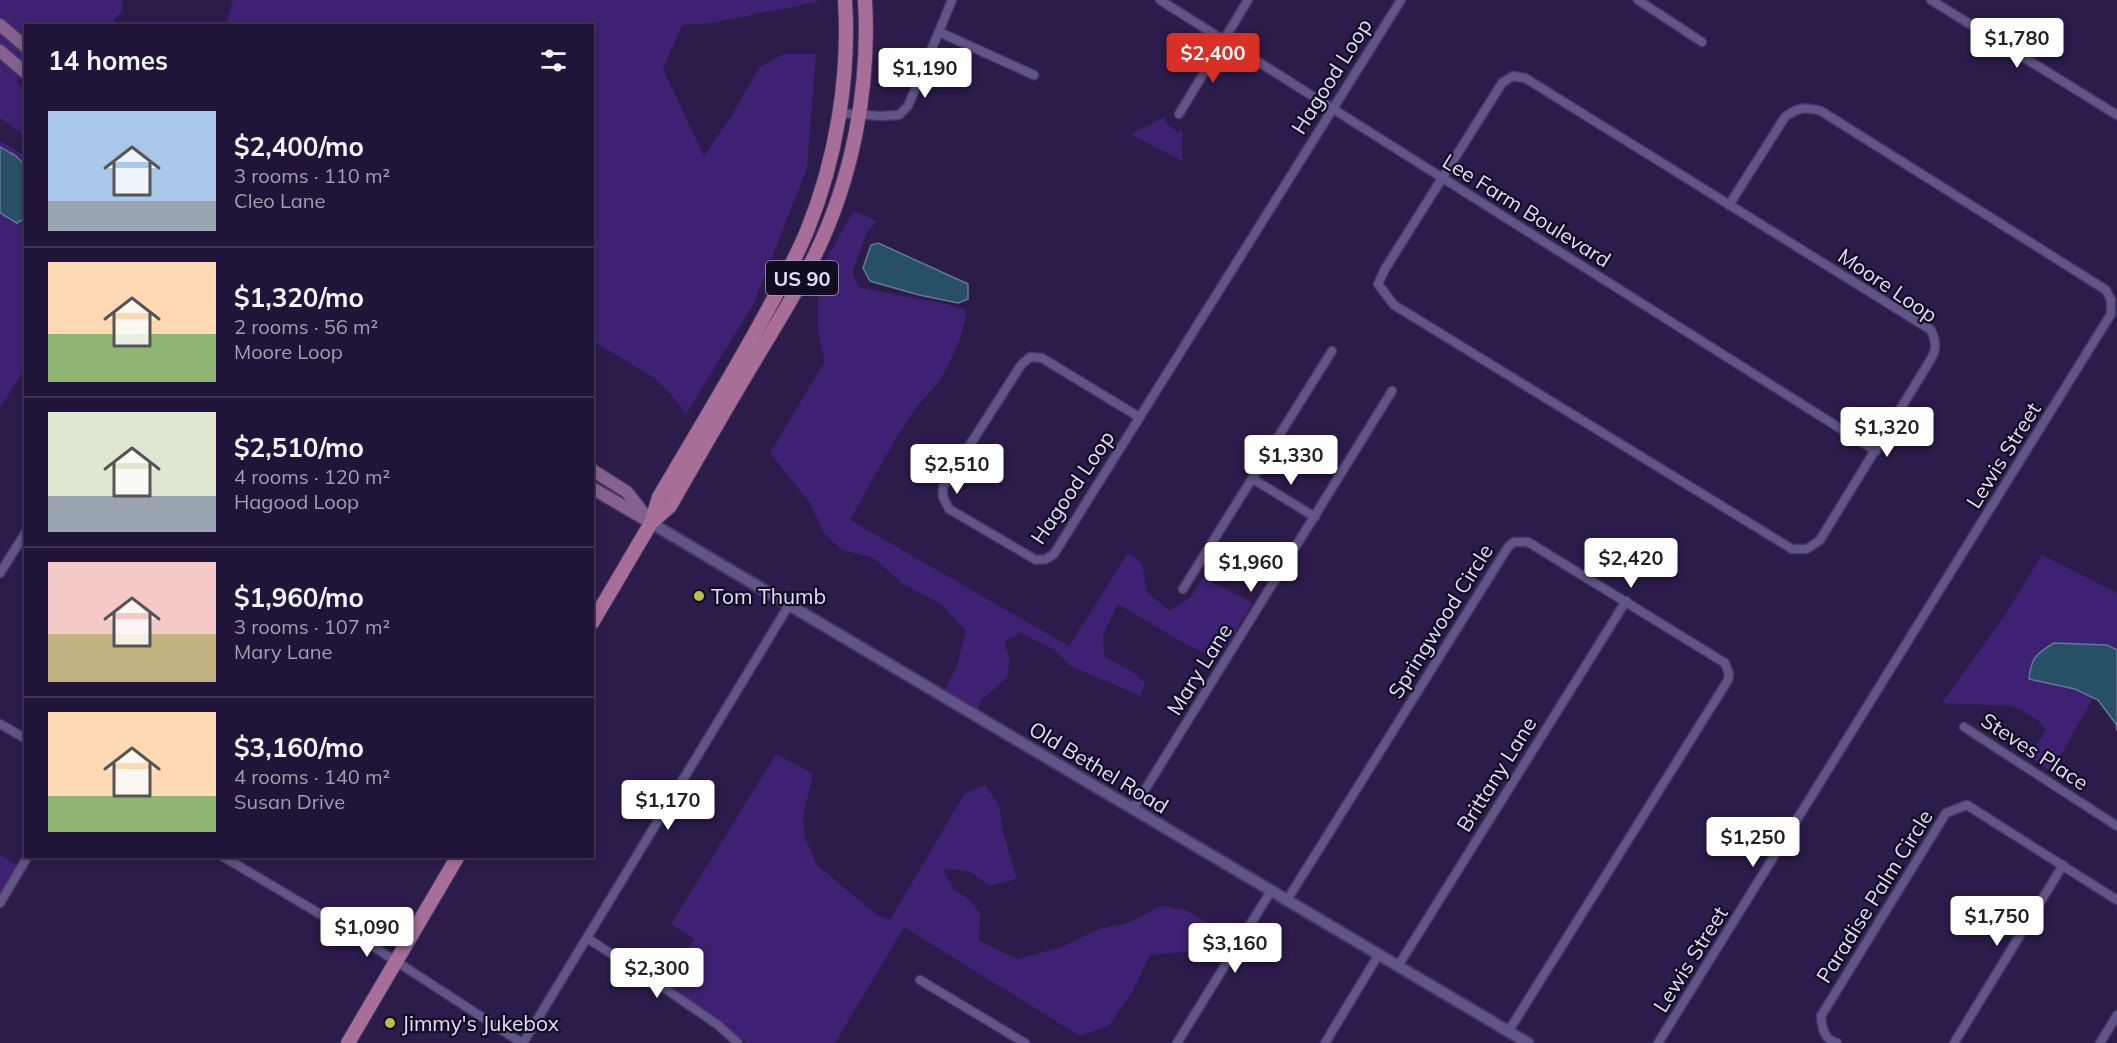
<!DOCTYPE html>
<meta charset="utf-8">
<style>
body{margin:0;font-family:Mulish,sans-serif;background:#281e40;color:#f1f3f6;height:100vh;display:flex;flex-direction:column;font-size:22px;white-space:nowrap}
*{box-sizing:border-box;margin:0}
p{font-size:20px;color:#a29fae}
.icon{flex:none;width:33px;height:33px;fill:none;stroke:currentColor;stroke-width:2;stroke-linecap:round;stroke-linejoin:round}
.map{position:relative;flex:1;overflow:hidden}
.panel{position:absolute;left:24px;top:24px;width:570px;height:834px;display:flex;flex-direction:column;background:#201538;border-radius:0px;box-shadow:0 3px 9px #0003,0 0 0 2px #3d3453}
.panel>*{flex:none}
.price{position:absolute;translate:-50% -51px;padding:0 14px;border-radius:6px;background:#fff;color:#222;font-size:20px;line-height:39px;filter:drop-shadow(0 2px 3px #0008)}
.price::after{content:'';position:absolute;left:50%;top:36px;width:18px;height:14px;margin-left:-9px;background:inherit;clip-path:polygon(0 0,100% 0,50% 100%)}
.price.on{background:#d93025;color:#fff}
ul{padding:0;list-style:none}
li{display:flex;align-items:center;gap:18px;height:150px;padding:0 24px}
li+li{border-top:2px solid #3d3453}
li span{display:grid;place-items:center;flex:none;width:168px;height:120px;border-radius:0px;color:#555}
li>.icon{margin-inline-start:auto}
span .icon{width:72px;height:72px;fill:#fffc;stroke-width:1}
li b{font-size:26px}
h2{display:flex;justify-content:space-between;align-items:center;height:72px;padding:0 24px;font-size:26px}
.map>svg:first-child{display:block}
.green{fill:#3e2172}
.water{fill:#274f66;stroke:#5f7a93;stroke-width:1.5}
.lines{fill:none;stroke-linecap:round;stroke-linejoin:round}
.minor-casing{stroke:#463760;stroke-width:11}
.tertiary-casing{stroke:#463760;stroke-width:14}
.secondary-casing{stroke:#463760;stroke-width:15}
.primary-casing{stroke:#463760;stroke-width:16}
.minor{stroke:#615488;stroke-width:8}
.tertiary{stroke:#615488;stroke-width:10}
.secondary{stroke:#846190;stroke-width:12}
.primary{stroke:#a76e98;stroke-width:14}
.poi-dot{fill:#b5c249;stroke:#110c20;stroke-width:2}
.labels{text-anchor:middle;dominant-baseline:central;stroke-width:4.5;stroke-linejoin:round;paint-order:stroke}
.shield{fill:#110c20;stroke:#a49eba;stroke-width:1.5}
.shield-label{font-size:20px;font-weight:bold;fill:#e3ddfc}
.street-label{font-size:21px;fill:#e3ddfc;stroke:#110c20}
.poi-label{font-size:21px;fill:#e3ddfc;stroke:#110c20;text-anchor:start}
</style>
<div class="map">
<svg width="2117" height="1043" viewBox="0 0 2117 1043">
<rect width="100%" height="100%" fill="#2b1c4b"/>
<g class="green">
<polygon points="0,0 123,0 122,11 110,25 26,26 25,75 16,82 25,89 25,136 0,118"/>
<polygon points="233,0 817,0 817,2 712,23 682,25 663,69 704,156 732,115 759,68 784,54 816,54 807,168 754,303 686,414 669,392 656,379 593,341 592,26 226,25"/>
<polygon points="1165,117 1165,122 1178,132 1182,130 1182,161 1131,134"/>
<polygon points="0,141 25,156 25,165 0,147"/>
<polygon points="853,211 877,221 867,232 852,273 860,288 947,304 964,309 967,313 960,338 949,364 938,383 917,406 896,438 850,520 1069,646 1128,553 1142,563 1147,592 1170,611 1191,597 1203,577 1253,603 1218,658 1187,645 1118,604 1103,635 1104,656 1133,672 1145,683 1141,696 1071,666 1055,650 1018,632 1016,636 1004,641 1010,660 1007,678 982,699 977,712 945,693 944,690 957,666 966,631 941,604 902,583 874,558 842,550 824,533 810,503 770,453 825,361 818,332 818,275"/>
<polygon points="0,213 17,223 26,218 25,368 0,408"/>
<polygon points="2042,555 2117,593 2117,650 2107,645 2030,679 2075,689 2093,698 2052,771 2029,757 2046,730 2037,719 2012,706 1942,703 2005,615"/>
<polygon points="776,754 813,774 803,817 805,838 817,865 877,915 890,920 963,796 967,792 985,785 999,805 1003,832 1017,879 990,886 969,871 943,869 954,890 970,900 980,913 979,941 1017,959 1062,947 1099,929 1131,922 1162,905 1188,911 1210,925 1209,950 1150,955 1133,990 1109,1026 1080,1036 904,927 835,1043 747,1043 731,1033 721,1022 663,981 695,939 671,924"/>
<polygon points="0,855 17,865 0,893"/>
</g>
<g class="water">
<polygon points="0,147 16,156 25,165 25,218 17,223 0,213"/>
<polygon points="878,243 968,284 968,299 958,303 919,295 870,281 863,268 871,245"/>
<path d="M2054,643l53,2 10,5v81l-1,-7 -18,-24 -23,-11 -46,-10c2,-21 7,-25 25,-36z"/>
</g>
<g class="lines">
<g class="minor-casing">
<g id="minor">
<polyline points="1160,0 1876,451"/>
<polyline points="1638,0 1702,42"/>
<polyline points="1931,0 2117,115"/>
<polyline points="939,32 1034,75"/>
<path d="M1513,76l12,2 406,252c5,12 6,18 0,29l-111,181 -13,9h-15l-398,-244 -16,-21 7,-15 117,-186z"/>
<polyline points="838,113 880,116 899,115 908,106 952,0"/>
<polyline points="1179,114 1248,0"/>
<polyline points="1139,417 1042,358 1030,357 1021,365 943,487 943,497 949,509 1036,560 1046,559 1054,554 1401,0"/>
<polyline points="1253,479 1315,517"/>
<polyline points="0,573 26,532"/>
<polyline points="1183,589 1332,351"/>
<polyline points="0,724 26,739"/>
<polyline points="1964,727 2117,826"/>
<polyline points="1133,809 1392,391"/>
<polyline points="222,856 357,936 522,1043"/>
<polyline points="1287,900 1508,547 1514,542 1528,542 1725,663 1729,674 1728,680 1508,1032"/>
<polyline points="0,903 28,856"/>
<polyline points="587,938 670,992 718,1025 738,1043"/>
<polyline points="1398,966 1626,601"/>
<polyline points="920,980 1025,1043"/>
<polyline points="523,1043 789,605"/>
<polyline points="1177,1043 1271,891"/>
<polyline points="1325,1043 1379,954"/>
<path d="M1658,1043l453,-729v-14l-5,-10 -285,-179c-16,-4 -23,-4 -36,6l-56,88"/>
<path d="M1837,1043c-13,-3 -15,-15 -16,-27l125,-203 21,-8 150,95"/>
<polyline points="1954,1043 2063,865"/>
<polyline points="2100,1043 2117,1015"/>
</g>
</g>
<g class="tertiary-casing">
<polyline id="tertiary" points="651,523 1528,1043"/>
</g>
<g class="secondary-casing">
<g id="secondary">
<polyline points="0,25 26,47"/>
<polyline points="0,51 26,73"/>
<polyline points="592,470 627,492 651,523"/>
<polyline points="592,488 645,519"/>
</g>
</g>
<g class="primary-casing">
<g id="primary">
<path d="M653,521l17,-15c28,-49 56,-98 85,-146 20,-34 42,-68 59,-103 39,-79 56,-170 51,-257"/>
<path d="M592,623l59,-100 8,-26c31,-52 62,-104 92,-157 20,-36 40,-71 56,-109 29,-71 43,-154 38,-231"/>
<polyline points="348,1043 458,856"/>
</g>
</g>
<use href="#minor" class="minor"/>
<use href="#tertiary" class="tertiary"/>
<use href="#secondary" class="secondary"/>
<use href="#primary" class="primary"/>
</g>
<g class="poi-dot">
<circle cx="699" cy="596" r="6"/>
<circle cx="390" cy="1023" r="6"/>
</g>
<g class="labels">
<rect class="shield" x="766" y="261" width="72" height="34" rx="4.5"/>
<g class="shield-label">
<text x="802" y="278">US 90</text>
</g>
<g class="street-label">
<text transform="translate(1331 76) rotate(-58)">Hagood Loop</text>
<text transform="translate(1527 210) rotate(32)">Lee Farm Boulevard</text>
<text transform="translate(1888 285) rotate(34)">Moore Loop</text>
<text transform="translate(2003 455) rotate(-58)">Lewis Street</text>
<text transform="translate(1072 487) rotate(-56)">Hagood Loop</text>
<text transform="translate(1440 621) rotate(-58)">Springwood Circle</text>
<text transform="translate(1199 669) rotate(-58)">Mary Lane</text>
<text transform="translate(2035 751) rotate(33)">Steves Place</text>
<text transform="translate(1099 767) rotate(31)">Old Bethel Road</text>
<text transform="translate(1496 774) rotate(-58)">Brittany Lane</text>
<text transform="translate(1874 896) rotate(-58)">Paradise Palm Circle</text>
<text transform="translate(1690 959) rotate(-58)">Lewis Street</text>
</g>
<g class="poi-label">
<text x="711" y="596">Tom Thumb</text>
<text x="402" y="1023">Jimmy's Jukebox</text>
</g>
</g>
</svg>
<b class="price" style="left:2017px;top:69px">$1,780</b>
<b class="price on" style="left:1213px;top:84px">$2,400</b>
<b class="price" style="left:925px;top:99px">$1,190</b>
<b class="price" style="left:1887px;top:458px">$1,320</b>
<b class="price" style="left:1291px;top:486px">$1,330</b>
<b class="price" style="left:957px;top:495px">$2,510</b>
<b class="price" style="left:1631px;top:589px">$2,420</b>
<b class="price" style="left:1251px;top:593px">$1,960</b>
<b class="price" style="left:668px;top:831px">$1,170</b>
<b class="price" style="left:1753px;top:868px">$1,250</b>
<b class="price" style="left:1997px;top:947px">$1,750</b>
<b class="price" style="left:367px;top:958px">$1,090</b>
<b class="price" style="left:1235px;top:974px">$3,160</b>
<b class="price" style="left:657px;top:999px">$2,300</b>
<section class="panel">
<h2>14 homes<svg class="icon" aria-label="filters" viewBox="0 0 24 24"><path d="M4 7h16M4 17h16"/><circle cx="9" cy="7" r="2"/><circle cx="15" cy="17" r="2"/></svg></h2>
<ul>
<li><span style="background:linear-gradient(#a9c7e8 75%,#9aa5b1 0)"><svg class="icon" aria-label="home" viewBox="0 0 24 24"><path d="M3 11l9-7 9 7M6 9v11h12V9"/></svg></span><div><b>$2,400/mo</b><p>3 rooms · 110 m²</p><p>Cleo Lane</p></div></li>
<li><span style="background:linear-gradient(#ffd9b3 60%,#8fb573 0)"><svg class="icon" aria-label="home" viewBox="0 0 24 24"><path d="M3 11l9-7 9 7M6 9v11h12V9"/></svg></span><div><b>$1,320/mo</b><p>2 rooms · 56 m²</p><p>Moore Loop</p></div></li>
<li><span style="background:linear-gradient(#dfe7d0 70%,#9aa5b1 0)"><svg class="icon" aria-label="home" viewBox="0 0 24 24"><path d="M3 11l9-7 9 7M6 9v11h12V9"/></svg></span><div><b>$2,510/mo</b><p>4 rooms · 120 m²</p><p>Hagood Loop</p></div></li>
<li><span style="background:linear-gradient(#f6c9c9 60%,#c2b280 0)"><svg class="icon" aria-label="home" viewBox="0 0 24 24"><path d="M3 11l9-7 9 7M6 9v11h12V9"/></svg></span><div><b>$1,960/mo</b><p>3 rooms · 107 m²</p><p>Mary Lane</p></div></li>
<li><span style="background:linear-gradient(#ffd9b3 70%,#8fb573 0)"><svg class="icon" aria-label="home" viewBox="0 0 24 24"><path d="M3 11l9-7 9 7M6 9v11h12V9"/></svg></span><div><b>$3,160/mo</b><p>4 rooms · 140 m²</p><p>Susan Drive</p></div></li>
</ul>
</section>
</div>
